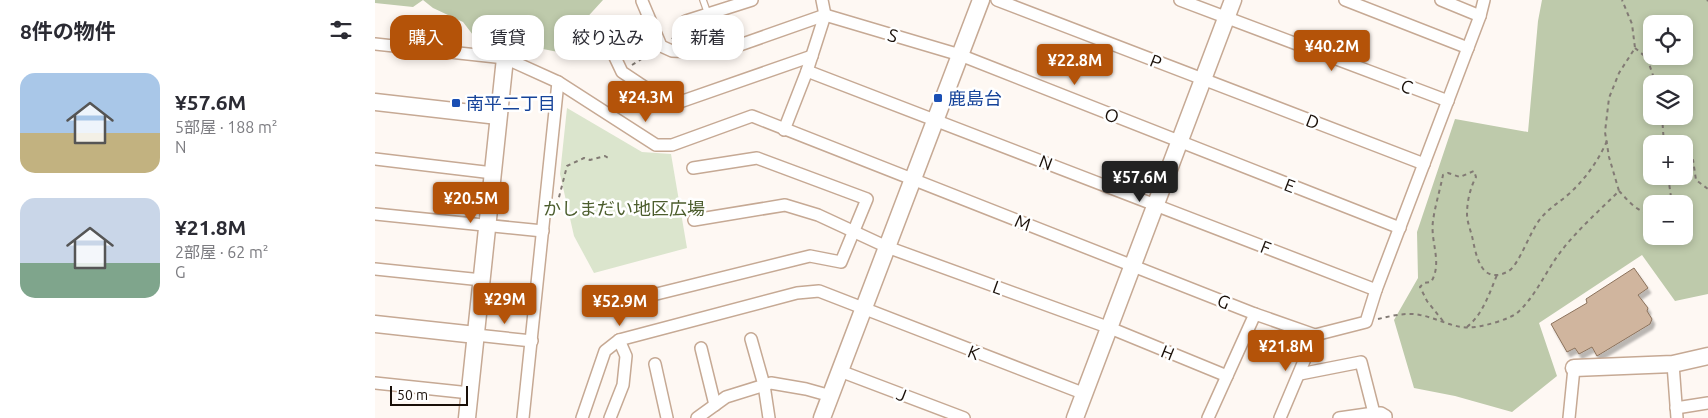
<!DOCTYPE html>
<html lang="ja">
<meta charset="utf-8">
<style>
body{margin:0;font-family:Ubuntu,"Noto Sans JP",sans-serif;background:#f7f7f7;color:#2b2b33;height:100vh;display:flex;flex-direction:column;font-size:19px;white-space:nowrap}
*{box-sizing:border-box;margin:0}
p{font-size:16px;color:#7c7c81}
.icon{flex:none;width:28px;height:28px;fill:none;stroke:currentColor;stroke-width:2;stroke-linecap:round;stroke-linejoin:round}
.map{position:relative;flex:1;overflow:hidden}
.drawer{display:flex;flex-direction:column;background:#fff;width:375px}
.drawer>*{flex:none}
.hud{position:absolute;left:15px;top:15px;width:475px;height:45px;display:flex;gap:10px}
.controls{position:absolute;left:1268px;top:15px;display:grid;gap:10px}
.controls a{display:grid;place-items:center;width:50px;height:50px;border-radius:10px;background:#fff;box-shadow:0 2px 8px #0003;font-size:25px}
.scale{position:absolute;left:15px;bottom:12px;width:78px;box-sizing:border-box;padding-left:5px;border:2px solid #190f08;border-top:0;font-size:14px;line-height:18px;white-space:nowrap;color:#190f08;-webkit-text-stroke:4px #fff;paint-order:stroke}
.price{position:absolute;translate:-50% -42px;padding:0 11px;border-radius:5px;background:#b45309;color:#fff;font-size:16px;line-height:32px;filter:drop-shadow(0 1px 2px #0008)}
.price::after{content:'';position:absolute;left:50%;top:30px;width:15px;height:11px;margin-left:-8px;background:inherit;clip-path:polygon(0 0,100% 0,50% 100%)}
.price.selected{background:#222;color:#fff}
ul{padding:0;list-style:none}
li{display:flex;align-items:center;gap:15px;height:125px;padding:0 20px}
li span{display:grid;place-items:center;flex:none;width:140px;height:100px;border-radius:15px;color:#555}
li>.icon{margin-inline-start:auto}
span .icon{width:60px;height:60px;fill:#fffc;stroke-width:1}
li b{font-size:21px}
h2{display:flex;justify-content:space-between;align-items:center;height:60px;padding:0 20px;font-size:21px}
.pill{padding:0 18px;border-radius:15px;background:#fff;box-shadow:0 2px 8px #0003;font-size:18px;line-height:45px}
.pill.selected{background:#b45309;color:#fff}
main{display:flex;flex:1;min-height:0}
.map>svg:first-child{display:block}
.green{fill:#dbe5cd}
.forest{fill:#becaab;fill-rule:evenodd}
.building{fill:#d0b59e;stroke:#8b725c;filter:url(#shadow)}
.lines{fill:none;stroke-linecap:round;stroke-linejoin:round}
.lane-casing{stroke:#c6a994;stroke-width:8}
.street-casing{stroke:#c6a994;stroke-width:14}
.secondary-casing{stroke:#c6a994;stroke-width:19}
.path{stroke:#827a74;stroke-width:2;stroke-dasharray:4 4;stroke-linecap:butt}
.lane{stroke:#fff;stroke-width:5.5}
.street{stroke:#fff;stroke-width:11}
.secondary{stroke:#fff;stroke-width:16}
.transit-dot{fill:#1a4fb4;stroke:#fff;stroke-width:2}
.labels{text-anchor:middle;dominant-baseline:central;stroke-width:5;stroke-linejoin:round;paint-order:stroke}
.street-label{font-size:18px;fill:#190f08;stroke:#fff}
.transit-label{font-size:18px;fill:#164399;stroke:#fff;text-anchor:start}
.park-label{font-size:18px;fill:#4c5d2d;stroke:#fff}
</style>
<main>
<section class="drawer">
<h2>8件の物件<svg class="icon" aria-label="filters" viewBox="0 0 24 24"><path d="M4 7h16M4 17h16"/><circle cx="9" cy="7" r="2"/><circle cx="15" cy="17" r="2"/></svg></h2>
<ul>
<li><span style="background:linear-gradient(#a9c7e8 60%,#c2b280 0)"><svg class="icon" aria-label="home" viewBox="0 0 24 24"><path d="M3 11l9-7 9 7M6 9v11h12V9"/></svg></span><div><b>¥57.6M</b><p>5部屋 · 188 m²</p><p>N</p></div></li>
<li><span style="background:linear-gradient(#c9d6e8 65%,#7fa58c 0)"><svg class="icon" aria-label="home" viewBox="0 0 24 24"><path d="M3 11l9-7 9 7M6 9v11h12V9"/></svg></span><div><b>¥21.8M</b><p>2部屋 · 62 m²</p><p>G</p></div></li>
</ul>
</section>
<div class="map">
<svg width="1333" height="418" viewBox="0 0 1333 418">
<defs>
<filter id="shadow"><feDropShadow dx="3" dy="5" stdDeviation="1" flood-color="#0004"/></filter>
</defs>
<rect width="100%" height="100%" fill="#fef8f3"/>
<polygon class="green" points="192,108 267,152 296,154 312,248 219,273 199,236 185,174"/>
<g class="forest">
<polygon points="0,0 228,0 207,23 206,37 193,54 158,47 151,57 119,46 98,35 88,22 58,8 48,0 38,7 0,3"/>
<path d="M1167,0h166v294l-33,7 -33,-46 -103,68 18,53 -45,36 -57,-16 -41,-8 -20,-68 24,-42 -1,-46 38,-113 73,13 10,-111zM1276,24h33v32h-33zM1276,84h33v32h-33zM1276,144h33v32h-33zM1276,204h33v32h-33z"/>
</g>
<polygon class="building" points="1259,268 1273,288 1263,295 1273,308 1272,311 1277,319 1275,324 1222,356 1217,347 1204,354 1200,348 1192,352 1176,324 1212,303 1211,299"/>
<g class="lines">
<g class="lane-casing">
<polyline id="lane" points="328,0 333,14"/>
</g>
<g class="street-casing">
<g id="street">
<polyline points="622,0 1049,164"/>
<polyline points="805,0 1073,101"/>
<polyline points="970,0 1093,48"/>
<polyline points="1066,0 1105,16"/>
<polyline points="267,1 286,46 297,51 342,53 450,15"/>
<polyline points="450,15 585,55 1025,228"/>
<polyline points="311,21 377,0"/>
<polyline points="228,32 247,72 280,94 302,103 437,56"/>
<polyline points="0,44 130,58 183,82 281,145 297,145 377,116 880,314 940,335"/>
<polyline points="432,71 1001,290"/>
<polyline points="409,130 432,71 450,15 447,0"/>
<polyline points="0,159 118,173"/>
<polyline points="0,214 168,231"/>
<polyline points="319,220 410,205 443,215 512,247 735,328 852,376"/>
<polyline points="0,269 107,280"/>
<polyline points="229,307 435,256 466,262 492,199 382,158 318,168"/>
<polyline points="101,335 157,341"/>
<polyline points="940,335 991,322 1001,290 1105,16 1109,0"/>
<polyline points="376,339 389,385 394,418"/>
<polyline points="244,340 422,293 444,291 710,394"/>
<polyline points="326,348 340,405"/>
<polyline points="280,364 292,418"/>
<polyline points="1298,364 1302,418"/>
<polyline points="465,371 589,418"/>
<polyline points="925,374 986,362 999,413 1006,413 1011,416 1011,418"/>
<polyline points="0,383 95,393"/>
<polyline points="1301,408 1333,403"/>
<polyline points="148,418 183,82"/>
<polyline points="207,418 230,351 244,340 251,356 248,385 235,418"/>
<polyline points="322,418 351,397 396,383 431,389 456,396"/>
<polyline points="833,418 880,314"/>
<polyline points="905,418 940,335"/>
<polyline points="964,418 999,413"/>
<polyline points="1194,418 1199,368"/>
</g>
</g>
<g class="secondary-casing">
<g id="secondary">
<polyline points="0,102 123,116"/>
<polyline points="0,324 101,335"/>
<polyline points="1199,368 1298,364 1333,356"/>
<polyline points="92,418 130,58"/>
<polyline points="447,418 606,0"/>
<polyline points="700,418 858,0"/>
</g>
</g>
<g class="path">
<polyline points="1332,0 1333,1"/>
<polyline points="297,39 305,29"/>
<polyline points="1260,48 1272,58 1281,84"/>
<polyline points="257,65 279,51"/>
<polyline points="1287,116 1289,144"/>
<polyline points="1309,158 1318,160 1321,180 1333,189"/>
<path d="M1244,191c9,9 18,22 32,22"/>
<polyline points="1292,204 1296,197 1293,176"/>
<polyline points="182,205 192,166 209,158 215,160 230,156 235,159"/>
<path d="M1003,319c13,-3 28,-7 42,-4 18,3 35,15 55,12 10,-1 35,-8 42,-14 18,-16 28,-40 42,-59 17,-23 40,-43 60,-63l-10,-34 -4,-25 4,-34 10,-25 16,-25 -3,-24 -10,-24"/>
<path d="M1068,321l-16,-20 -7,-14 4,-4 7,-1c12,-19 -1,-40 2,-61 2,-15 7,-31 10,-46l5,-2 12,4 14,-6 2,6c-6,11 -9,25 -9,37 0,7 3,15 5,22 4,18 8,49 35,36 12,-5 23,-42 34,-54 8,-10 19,-16 29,-25 16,-15 28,-32 37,-52"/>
<path d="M1092,327c16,-13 22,-33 30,-52"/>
</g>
<use href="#lane" class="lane"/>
<use href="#street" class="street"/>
<use href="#secondary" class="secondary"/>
</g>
<g class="transit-dot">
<rect x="558" y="93" width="10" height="10" rx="2.5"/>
<rect x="76" y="98" width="10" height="10" rx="2.5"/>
</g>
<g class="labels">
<g class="street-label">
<text transform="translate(518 35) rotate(17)">S</text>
<text transform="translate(781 61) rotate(21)">P</text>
<text transform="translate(1032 86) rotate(21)">C</text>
<text transform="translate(737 115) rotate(21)">O</text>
<text transform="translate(938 121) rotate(21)">D</text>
<text transform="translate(671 162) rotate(21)">N</text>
<text transform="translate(915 185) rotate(21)">E</text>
<text transform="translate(648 222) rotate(21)">M</text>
<text transform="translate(891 247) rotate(21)">F</text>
<text transform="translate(623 287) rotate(20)">L</text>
<text transform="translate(849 301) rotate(22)">G</text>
<text transform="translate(599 352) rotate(21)">K</text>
<text transform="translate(793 352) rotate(22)">H</text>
<text transform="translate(527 394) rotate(21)">J</text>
</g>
<g class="transit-label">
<text x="573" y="98">鹿島台</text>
<text x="91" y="103">南平二丁目</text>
</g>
<g class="park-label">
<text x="249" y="208">かしまだい地区広場</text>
</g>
</g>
</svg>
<div class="controls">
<a><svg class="icon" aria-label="locate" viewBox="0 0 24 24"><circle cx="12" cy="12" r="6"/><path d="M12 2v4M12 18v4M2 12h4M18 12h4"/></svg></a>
<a><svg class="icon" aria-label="layers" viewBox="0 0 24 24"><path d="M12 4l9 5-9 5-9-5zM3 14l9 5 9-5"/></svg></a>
<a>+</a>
<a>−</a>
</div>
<div class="scale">50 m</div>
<b class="price" style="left:957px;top:72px">¥40.2M</b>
<b class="price" style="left:700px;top:86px">¥22.8M</b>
<b class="price" style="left:271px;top:123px">¥24.3M</b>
<b class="price selected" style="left:765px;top:203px">¥57.6M</b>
<b class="price" style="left:96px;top:224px">¥20.5M</b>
<b class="price" style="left:130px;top:325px">¥29M</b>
<b class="price" style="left:245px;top:327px">¥52.9M</b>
<b class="price" style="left:911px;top:372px">¥21.8M</b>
<div class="hud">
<a class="pill selected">購入</a>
<a class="pill">賃貸</a>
<a class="pill">絞り込み</a>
<a class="pill">新着</a>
</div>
</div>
</main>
